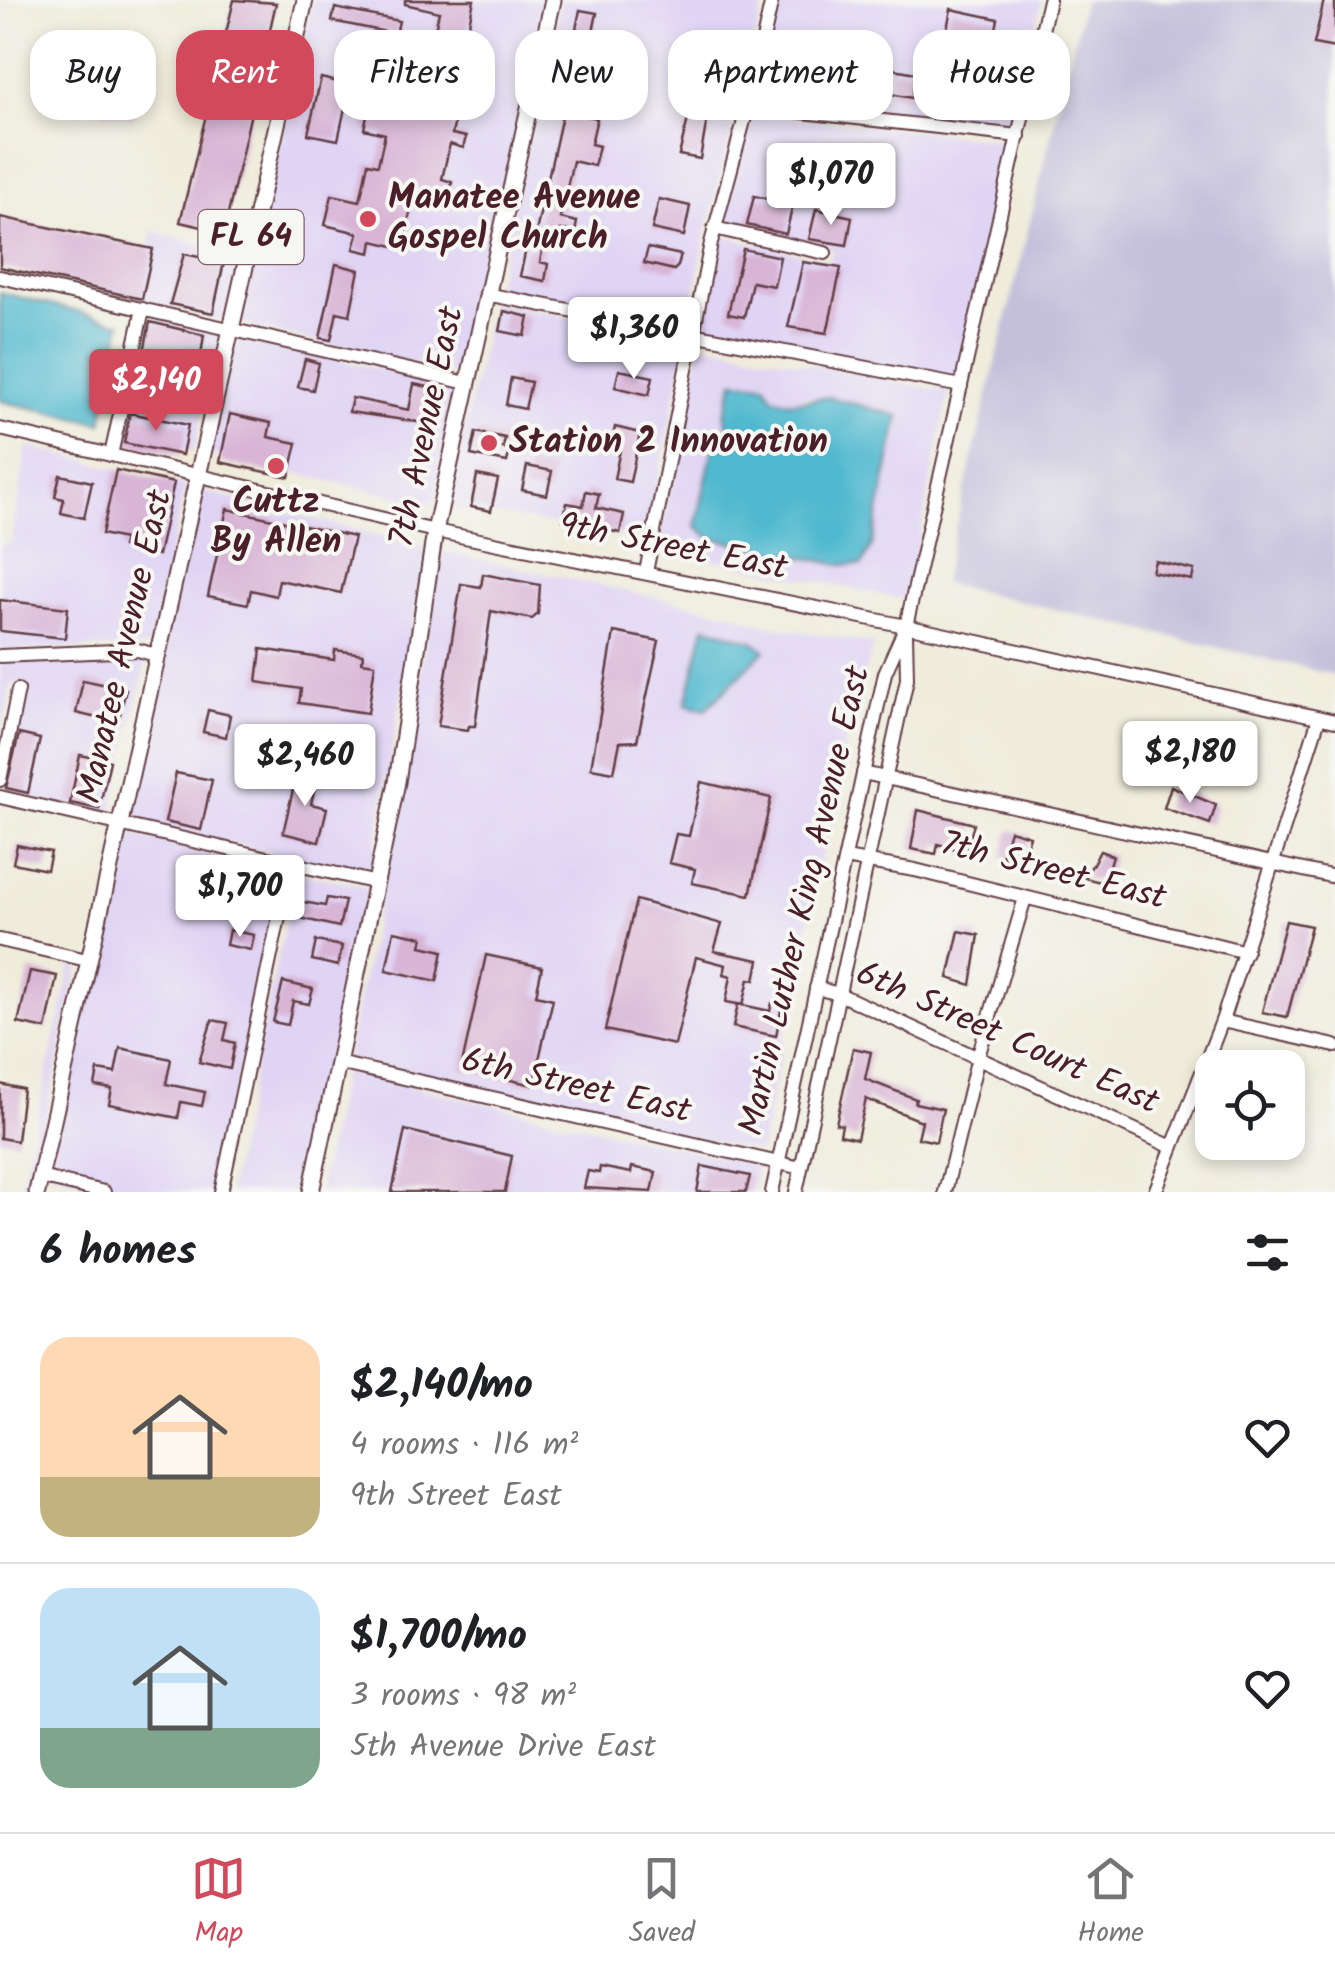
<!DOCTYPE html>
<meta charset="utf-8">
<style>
body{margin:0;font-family:Kalam,sans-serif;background:#f2f2f2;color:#202124;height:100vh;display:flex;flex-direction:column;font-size:38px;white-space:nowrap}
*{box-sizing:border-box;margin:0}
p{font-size:32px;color:#757577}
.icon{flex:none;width:55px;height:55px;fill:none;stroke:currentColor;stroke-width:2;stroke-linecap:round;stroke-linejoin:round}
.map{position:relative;height:1192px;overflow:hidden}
.side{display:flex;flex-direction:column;background:#fff;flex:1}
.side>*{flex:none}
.top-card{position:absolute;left:30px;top:30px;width:1275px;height:90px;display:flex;gap:20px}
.buttons{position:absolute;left:1195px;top:1050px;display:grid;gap:20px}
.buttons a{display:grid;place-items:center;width:110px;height:110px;border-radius:20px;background:#fff;box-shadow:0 5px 15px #0003;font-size:50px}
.price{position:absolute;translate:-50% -85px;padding:0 22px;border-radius:10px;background:#fff;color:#222;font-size:32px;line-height:65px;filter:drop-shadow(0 2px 5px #0008)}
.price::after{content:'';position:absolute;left:50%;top:60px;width:30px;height:22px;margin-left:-15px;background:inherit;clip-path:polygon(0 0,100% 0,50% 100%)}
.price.on{background:#d1495b;color:#fff}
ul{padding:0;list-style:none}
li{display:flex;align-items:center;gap:30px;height:250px;padding:0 40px}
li+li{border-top:2px solid #e0e0e0}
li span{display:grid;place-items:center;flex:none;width:280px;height:200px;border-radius:30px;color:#555}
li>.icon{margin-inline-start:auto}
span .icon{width:120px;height:120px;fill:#fffc;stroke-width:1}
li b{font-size:42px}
h2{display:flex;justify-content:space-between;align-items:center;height:120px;padding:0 40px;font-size:42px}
.chip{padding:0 35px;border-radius:30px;background:#fff;box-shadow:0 5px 15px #0003;font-size:35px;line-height:90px}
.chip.on{background:#d1495b;color:#fff}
.tabs{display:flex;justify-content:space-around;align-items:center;height:140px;border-top:2px solid #e0e0e0;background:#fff;font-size:28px;color:#757577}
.tabs a{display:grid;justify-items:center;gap:5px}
.tabs .on{color:#d1495b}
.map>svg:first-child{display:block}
.built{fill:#e0d4f4;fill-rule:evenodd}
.industrial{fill:#c4c0db}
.water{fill:#51b9cf;stroke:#4e6c7d;stroke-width:2.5}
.building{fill:#d8b4d5}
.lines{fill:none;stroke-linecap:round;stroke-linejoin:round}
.minor-casing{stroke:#633e45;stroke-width:16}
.major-casing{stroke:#633e45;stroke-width:19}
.minor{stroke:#fff;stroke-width:12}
.major{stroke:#fff;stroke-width:15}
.poi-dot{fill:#d1495b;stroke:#f6f6f2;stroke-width:4}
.labels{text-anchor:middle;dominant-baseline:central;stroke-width:8;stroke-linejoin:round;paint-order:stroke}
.shield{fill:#f6f6f2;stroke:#7e6067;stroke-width:2.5}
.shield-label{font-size:32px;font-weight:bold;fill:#4a1f2b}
.poi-label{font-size:35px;font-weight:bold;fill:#4a1f2b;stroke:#f6f6f2;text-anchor:start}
.street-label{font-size:35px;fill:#4a1f2b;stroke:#f6f6f2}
</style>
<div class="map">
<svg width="1335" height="1192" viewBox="0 0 1335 1192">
<rect width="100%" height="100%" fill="#f6f6f2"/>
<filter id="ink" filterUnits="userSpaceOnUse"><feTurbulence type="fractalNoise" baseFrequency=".01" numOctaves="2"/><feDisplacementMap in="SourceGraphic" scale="20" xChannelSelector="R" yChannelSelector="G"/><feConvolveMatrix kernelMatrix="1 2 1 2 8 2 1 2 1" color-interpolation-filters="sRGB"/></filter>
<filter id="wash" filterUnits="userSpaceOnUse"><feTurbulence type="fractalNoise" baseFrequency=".0048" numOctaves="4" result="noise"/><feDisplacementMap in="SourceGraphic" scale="40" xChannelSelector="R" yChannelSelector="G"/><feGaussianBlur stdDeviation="2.25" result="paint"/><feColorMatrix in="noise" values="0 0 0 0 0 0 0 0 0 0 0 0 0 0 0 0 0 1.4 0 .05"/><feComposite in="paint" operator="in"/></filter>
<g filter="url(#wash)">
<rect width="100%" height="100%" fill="#efecdb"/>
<g class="built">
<polygon points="313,0 546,0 461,375 239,324"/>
<polygon points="561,0 765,0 704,241 689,328 495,289"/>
<polygon points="779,0 1042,0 1013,129 757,101"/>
<polygon points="754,113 1010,141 959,379 704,330 720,235 830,261 833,249 723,223"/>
<polygon points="253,198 225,321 138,301 153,231 239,256"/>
<polygon points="492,302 687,340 645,540 448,507"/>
<polygon points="149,317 222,333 194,451 122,435"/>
<polygon points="236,337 458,387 434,504 208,454"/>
<path d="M701,343l248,49 -42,208 -215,-44 -32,-14zM765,384l9,14 18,4 17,-6 90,34 -37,135h-22l-129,-27 1,-86z"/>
<polygon points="27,446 185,486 150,647 0,650 0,545 11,544"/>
<polygon points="199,490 426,547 371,875 125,820"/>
<path d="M440,551l294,63 31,11 109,19 -23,72 -91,436 -414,-93 58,-276zM705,626l47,15 13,9 -59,58 -20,-4z"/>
<polygon points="121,657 147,659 111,816 5,792 26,686 12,682 0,742 0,663"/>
<polygon points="123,832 282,869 214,1192 134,1192 48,1172"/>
<polygon points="296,872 369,887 303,1192 228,1192"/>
<polygon points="72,963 79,965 29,1192 20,1192"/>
<polygon points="343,1071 757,1165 752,1192 318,1192"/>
</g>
<polygon class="industrial" points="1084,0 1335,0 1335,675 942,583"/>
<g class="water">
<polygon points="0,292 121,323 102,423 0,401"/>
<polygon points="734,381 765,384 774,398 792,402 829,397 899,416 872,545 862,565 841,565 711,538 696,527 712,452 729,431 725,414"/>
<polygon points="705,626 752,641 765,650 706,709 686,704"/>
</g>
<g id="blocks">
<g class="building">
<polygon points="234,0 276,3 224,232 180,222"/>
<polygon points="405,0 474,0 458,75 476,79 471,102 460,100 452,134 466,137 463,148 450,144 442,179 452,182 448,204 414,196 402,248 373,241 371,253 354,249 358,233 325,225 332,195 360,201 368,163 378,165 385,134 364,129 372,92 384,94 392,61 426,68 439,12 405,4"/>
<polygon points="1324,0 1335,0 1335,48 1314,44"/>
<polygon points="335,8 399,21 396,34 332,21"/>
<polygon points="951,9 998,19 993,44 946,34"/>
<polygon points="580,10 597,13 593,32 576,29"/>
<polygon points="690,59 726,67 723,83 686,75"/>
<polygon points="894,69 916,73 912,98 890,94"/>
<polygon points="321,78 350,85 338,140 308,134"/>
<polygon points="78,79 139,92 134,118 73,105"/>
<polygon points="565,102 585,106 583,115 597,118 591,144 599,146 594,166 573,161 560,218 577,222 575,232 561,230 559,237 545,235 540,262 548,264 545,281 520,276 526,249 532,250"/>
<polygon points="689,115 707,119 700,159 679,155"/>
<polygon points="754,196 793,204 786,234 747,225"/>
<polygon points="659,199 690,206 684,236 652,229"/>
<polygon points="816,209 852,217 847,245 809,239"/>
<polygon points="0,217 153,249 142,299 0,267"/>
<polygon points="648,248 681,255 678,266 674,270 644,263"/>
<polygon points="743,249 780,257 774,286 752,282 744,317 728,314"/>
<polygon points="184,254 224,262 213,313 170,304"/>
<polygon points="803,262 841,268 827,333 788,327"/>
<polygon points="336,264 359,270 350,315 337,312 331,340 320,338"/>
<polygon points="504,311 529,317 525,336 500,331"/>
<polygon points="150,322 204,335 196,387 153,377 157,360 143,357"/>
<polygon points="305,359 319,363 313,390 298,387"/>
<polygon points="619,370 653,377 649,395 615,387"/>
<polygon points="511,378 531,382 525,409 506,405"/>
<polygon points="414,384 433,388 425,423 349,412 352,398 409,410"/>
<polygon points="130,413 188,425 182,455 124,443"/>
<polygon points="230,414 271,423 268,437 297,443 289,477 220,462"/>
<polygon points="615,427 640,433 630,482 614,479 620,450 611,448"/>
<polygon points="476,432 505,438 503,448 510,450 507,462 471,455"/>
<polygon points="527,466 552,471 547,495 522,490"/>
<polygon points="116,470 174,483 158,555 122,547 124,539 102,534"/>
<polygon points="60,475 92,482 84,518 61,513 64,499 55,497"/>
<polygon points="477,475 498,479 491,511 471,507"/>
<polygon points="586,491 599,494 596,508 624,514 620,533 563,520 567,503 583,506"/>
<polygon points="227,509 354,537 341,593 279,580 276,596 251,590 248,604 208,596"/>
<polygon points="1155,561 1194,570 1192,580 1152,572"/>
<polygon points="483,574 540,585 538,614 532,619 491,611 475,726 469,726 468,730 438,726 461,584 481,587"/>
<polygon points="0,600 68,608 65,638 0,631"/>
<polygon points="614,632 659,641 637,741 620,742 614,772 591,768"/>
<polygon points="261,649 334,660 335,650 363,654 362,662 375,664 368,713 299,703 301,689 257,682"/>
<polygon points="83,680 126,689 118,723 76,713"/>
<polygon points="208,710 230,715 226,737 203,732"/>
<polygon points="19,734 40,739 28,793 6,788"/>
<polygon points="80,755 110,761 99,809 70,803"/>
<polygon points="298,768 318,773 311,804 327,808 319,842 283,833"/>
<polygon points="176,773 212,780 201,830 165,822"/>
<polygon points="701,782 771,798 750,895 692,883 695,869 669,863 676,834 689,836"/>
<polygon points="1171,786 1216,805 1210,824 1164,808"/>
<polygon points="918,810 974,824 966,852 938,844 936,854 911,849"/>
<polygon points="1010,830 1030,836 1022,863 1002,857"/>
<polygon points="17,845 51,852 47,870 13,863"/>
<polygon points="1100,851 1113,856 1104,883 1085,878"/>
<polygon points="205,882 218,885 216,895 224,896 220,915 199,911"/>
<polygon points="327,898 345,901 339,927 300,918 303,902 325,906"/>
<polygon points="636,900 722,924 714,951 759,960 755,980 749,979 743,1005 726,1002 731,976 724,974 726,965 696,957 675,1045 605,1030"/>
<polygon points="1286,921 1311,926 1287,1017 1262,1012"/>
<polygon points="229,930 254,935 251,950 226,945"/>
<polygon points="394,931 423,937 421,946 443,951 437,981 386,970"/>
<polygon points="959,931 979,935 971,985 948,978"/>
<polygon points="316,941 342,946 338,966 312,960"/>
<polygon points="486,955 542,967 536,995 553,999 533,1085 461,1069"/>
<polygon points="30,971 57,976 46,1029 18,1023"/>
<polygon points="283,982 313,989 309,1004 293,1001 288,1025 273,1022"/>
<polygon points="772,1003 782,1005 776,1036 733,1027 738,1004 770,1011"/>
<polygon points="212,1020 228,1023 224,1040 235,1043 230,1069 199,1062"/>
<polygon points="120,1048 171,1059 166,1084 205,1092 202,1106 181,1102 178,1118 109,1104 112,1089 95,1086 98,1070 115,1073"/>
<polygon points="853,1048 871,1052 865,1079 916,1099 915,1103 943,1109 936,1142 918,1138 922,1121 866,1099 857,1139 840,1135 842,1125 836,1124"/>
<polygon points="0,1084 23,1089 17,1141 0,1138"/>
<polygon points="405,1130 512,1156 505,1192 392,1192"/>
<polygon points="702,1166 750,1176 746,1192 697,1192"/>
<polygon points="600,1167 631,1173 632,1167 656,1172 652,1192 584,1188 588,1171 599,1173"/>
</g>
</g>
</g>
<g filter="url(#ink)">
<use href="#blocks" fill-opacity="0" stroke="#633e45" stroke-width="2.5"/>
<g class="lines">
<g class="minor-casing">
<g id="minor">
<polyline points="748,106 1019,136"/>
<polyline points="714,228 825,253"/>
<polyline points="0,277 467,383"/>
<polyline points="486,294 961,386"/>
<polyline points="0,429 435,531 906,626 1335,721"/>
<polyline points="111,455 143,309"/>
<polyline points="646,572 711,243 748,106 772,0"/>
<polyline points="0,656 138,650 155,655"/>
<polyline points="863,773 1335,877"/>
<polyline points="0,780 18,690"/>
<polyline points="0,797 377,883"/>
<polyline points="845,858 915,870 1246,952"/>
<polyline points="0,940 87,960"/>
<polyline points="816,988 839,994 1172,1147"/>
<polyline points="1222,1021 1335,1046"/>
<polyline points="338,1063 801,1168"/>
<polyline points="40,1177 104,1192"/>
<polyline points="221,1192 290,865"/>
<polyline points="772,1192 885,673 906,626 1049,0"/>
<polyline points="796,1192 907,679 906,633"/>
<polyline points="945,1192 978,1057 1025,898"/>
<polyline points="1155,1192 1222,1021 1319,718"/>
</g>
</g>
<g class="major-casing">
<g id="major">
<polyline points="37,1192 305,0"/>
<polyline points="311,1192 397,782 435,531 553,0"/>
</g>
</g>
<use href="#minor" class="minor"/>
<use href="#major" class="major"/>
</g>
</g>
<g class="poi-dot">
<circle cx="368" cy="219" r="10"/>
<circle cx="489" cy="443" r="10"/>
<circle cx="276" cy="466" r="10"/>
</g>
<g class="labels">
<rect class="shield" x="198.5" y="210" width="105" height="54" rx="8"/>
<g class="shield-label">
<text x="251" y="237">FL 64</text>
</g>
<g class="poi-label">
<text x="388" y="199">Manatee Avenue<tspan x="388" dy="40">Gospel Church</tspan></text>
<text x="509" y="443">Station 2 Innovation</text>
<text x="276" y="503" text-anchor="middle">Cuttz<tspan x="276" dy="40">By Allen</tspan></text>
</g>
<g class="street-label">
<text transform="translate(428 427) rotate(-78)">7th Avenue East</text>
<text transform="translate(673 548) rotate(11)">9th Street East</text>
<text transform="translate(126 647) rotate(-77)">Manatee Avenue East</text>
<text transform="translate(1053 872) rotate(14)">7th Street East</text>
<text transform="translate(806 901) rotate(-77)">Martin Luther King Avenue East</text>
<text transform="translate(1007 1039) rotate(24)">6th Street Court East</text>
<text transform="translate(576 1087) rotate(13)">6th Street East</text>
</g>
</g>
</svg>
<div class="buttons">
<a><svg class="icon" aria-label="locate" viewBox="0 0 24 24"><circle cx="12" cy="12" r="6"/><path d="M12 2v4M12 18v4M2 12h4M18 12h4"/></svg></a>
</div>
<b class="price" style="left:831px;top:228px">$1,070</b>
<b class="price" style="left:634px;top:382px">$1,360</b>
<b class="price on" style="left:156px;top:434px">$2,140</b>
<b class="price" style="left:1190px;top:806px">$2,180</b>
<b class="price" style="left:305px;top:809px">$2,460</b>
<b class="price" style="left:240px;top:940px">$1,700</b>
<div class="top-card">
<a class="chip">Buy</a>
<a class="chip on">Rent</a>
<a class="chip">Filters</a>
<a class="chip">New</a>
<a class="chip">Apartment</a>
<a class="chip">House</a>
</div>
</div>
<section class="side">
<h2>6 homes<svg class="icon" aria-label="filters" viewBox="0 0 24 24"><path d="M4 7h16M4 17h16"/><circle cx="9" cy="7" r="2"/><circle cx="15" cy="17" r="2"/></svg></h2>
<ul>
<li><span style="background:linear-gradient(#ffd9b3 70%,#c2b280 0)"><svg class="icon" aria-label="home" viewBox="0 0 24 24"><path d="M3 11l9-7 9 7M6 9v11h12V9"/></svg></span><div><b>$2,140/mo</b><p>4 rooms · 116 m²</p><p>9th Street East</p></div><svg class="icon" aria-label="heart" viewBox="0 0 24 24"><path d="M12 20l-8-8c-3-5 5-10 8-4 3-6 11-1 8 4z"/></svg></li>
<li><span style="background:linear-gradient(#bfe0f5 70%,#7fa58c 0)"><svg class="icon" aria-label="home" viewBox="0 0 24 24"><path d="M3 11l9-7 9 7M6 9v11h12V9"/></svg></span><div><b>$1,700/mo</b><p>3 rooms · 98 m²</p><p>5th Avenue Drive East</p></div><svg class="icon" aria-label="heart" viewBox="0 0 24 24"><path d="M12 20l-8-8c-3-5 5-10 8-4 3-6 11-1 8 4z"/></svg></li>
</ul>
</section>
<nav class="tabs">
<a class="on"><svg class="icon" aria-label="map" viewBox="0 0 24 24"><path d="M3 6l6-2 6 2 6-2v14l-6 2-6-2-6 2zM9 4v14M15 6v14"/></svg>Map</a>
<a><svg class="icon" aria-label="saved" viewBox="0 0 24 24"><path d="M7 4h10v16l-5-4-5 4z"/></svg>Saved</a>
<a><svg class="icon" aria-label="home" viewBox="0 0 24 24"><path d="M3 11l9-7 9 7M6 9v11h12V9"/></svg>Home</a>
</nav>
